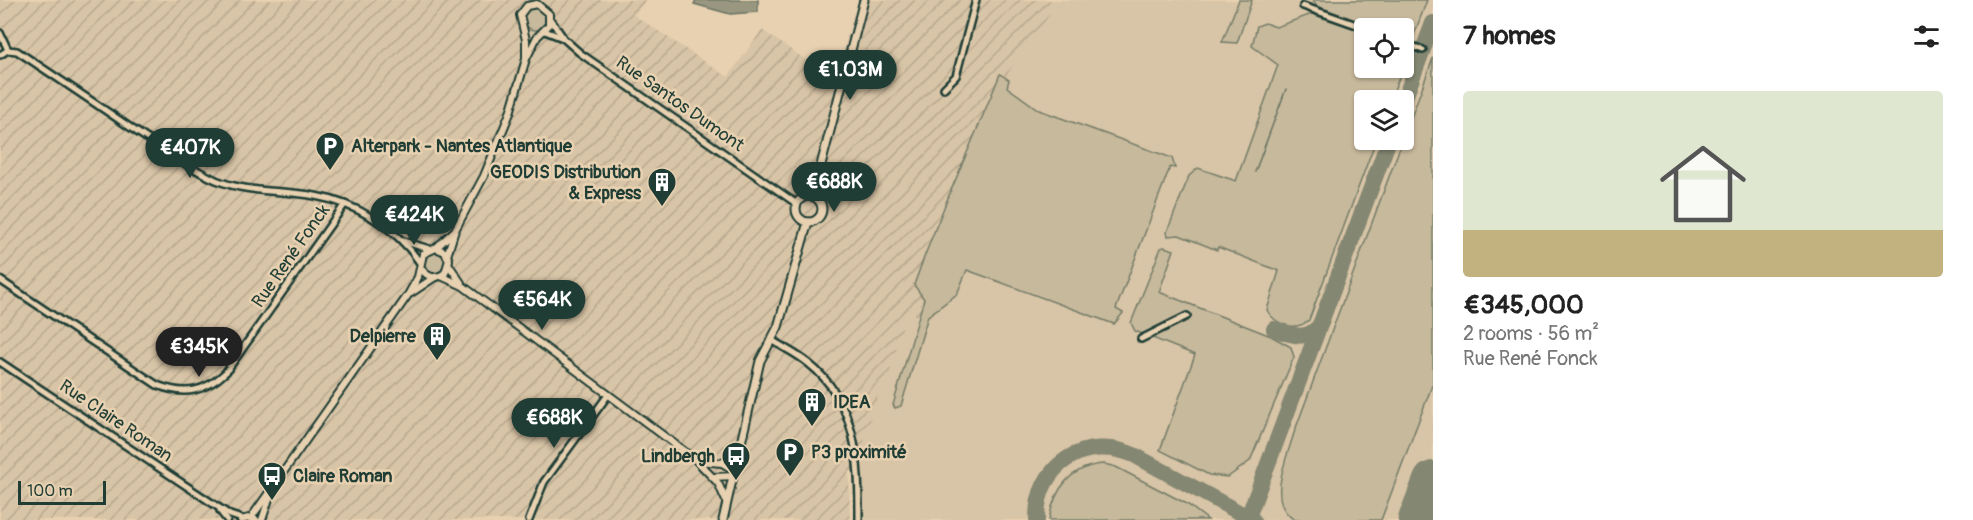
<!DOCTYPE html>
<meta charset="utf-8">
<style>
body{margin:0;font-family:Pangolin,sans-serif;background:#f2f2f2;color:#222;height:100vh;display:flex;flex-direction:column;font-size:22px;white-space:nowrap}
*{box-sizing:border-box;margin:0}
p{font-size:20px;color:#767676}
.icon{flex:none;width:33px;height:33px;fill:none;stroke:currentColor;stroke-width:2;stroke-linecap:round;stroke-linejoin:round}
.map{position:relative;flex:1;overflow:hidden}
.details{display:flex;flex-direction:column;background:#fff;width:540px}
.details>*{flex:none}
.tools{position:absolute;left:1354px;top:18px;display:grid;gap:12px}
.tools a{display:grid;place-items:center;width:60px;height:60px;border-radius:6px;background:#fff;box-shadow:0 2px 4px #0004;font-size:30px}
.scale{position:absolute;left:18px;bottom:15px;width:88px;box-sizing:border-box;padding-left:6px;border:3px solid #1f3d34;border-top:0;font-size:16px;line-height:21px;white-space:nowrap;color:#1f3d34;-webkit-text-stroke:4px #e8d1b1;paint-order:stroke}
.price{position:absolute;translate:-50% -51px;padding:0 14px;border-radius:21px;background:#1f3d34;color:#fff;font-size:20px;line-height:39px;filter:drop-shadow(0 2px 3px #0008)}
.price::after{content:'';position:absolute;left:50%;top:36px;width:18px;height:14px;margin-left:-9px;background:inherit;clip-path:polygon(0 0,100% 0,50% 100%)}
.price.current{background:#222;color:#fff}
ul{padding:0;list-style:none}
li{display:grid;align-content:center;gap:12px;height:318px;padding:0 30px}
li span{display:grid;place-items:center;height:186px;border-radius:6px;color:#555}
li>.icon{margin-inline-start:auto}
span .icon{width:108px;height:108px;fill:#fffc;stroke-width:1}
li b{font-size:26px}
h2{display:flex;justify-content:space-between;align-items:center;height:72px;padding:0 30px;font-size:26px}
main{display:flex;flex:1;min-height:0}
.map>svg:first-child{display:block}
.built{fill:#d8c4a6;fill-rule:evenodd}
.industrial{fill:url(#industrial-furrows)}
.grass{fill:#c7b99c;stroke:#737b68;stroke-width:1.5}
.water{fill:#999780;stroke:#687362;stroke-width:1.5}
.lines{fill:none;stroke-linecap:round;stroke-linejoin:round}
.stream{stroke:#687362;stroke-width:1.5}
.taxiway{stroke:#848772;stroke-width:16}
.runway{stroke:#848772;stroke-width:40}
.minor-casing{stroke:#1f3d34;stroke-width:10}
.tertiary-casing{stroke:#1f3d34;stroke-width:10}
.secondary-casing{stroke:#1f3d34;stroke-width:11}
.minor{stroke:#e8d1b1;stroke-width:5}
.tertiary{stroke:#e8d1b1;stroke-width:6}
.secondary{stroke:#e8d1b1;stroke-width:7}
.labels{text-anchor:middle;dominant-baseline:central;stroke-width:5;stroke-linejoin:round;paint-order:stroke}
.street-label{font-size:18px;fill:#1f3d34;stroke:#e8d1b1}
.poi-label{font-size:18px;font-weight:bold;fill:#1f3d34;stroke:#e8d1b1;text-anchor:start}
</style>
<main>
<div class="map">
<svg width="1433" height="520" viewBox="0 0 1433 520">
<defs>
<pattern id="industrial-furrows" width="10" height="10" patternUnits="userSpaceOnUse" patternTransform="scale(1.5)"><rect width="10" height="10" fill="#d8c4a6"/><path d="M-1 1l2-2M0 10L10 0M9 11l2-2" fill="none" stroke="#b9a990"/></pattern>
</defs>
<rect width="100%" height="100%" fill="#e8d1b1"/>
<filter id="ink" filterUnits="userSpaceOnUse"><feTurbulence type="fractalNoise" baseFrequency=".0167" numOctaves="2"/><feDisplacementMap in="SourceGraphic" scale="12" xChannelSelector="R" yChannelSelector="G"/><feConvolveMatrix kernelMatrix="1 2 1 2 8 2 1 2 1" color-interpolation-filters="sRGB"/></filter>
<g filter="url(#ink)">
<path class="built" d="M1060,0h373v520h-569l-2,-73 20,-66 5,1 18,-65 7,-3 7,2 -5,-31 86,-211zM1365,28h39v40h-39zM1365,100h39v40h-39z"/>
<polygon class="industrial" points="0,0 646,0 634,15 728,77 762,30 835,80 858,0 1060,0 1005,77 1000,75 987,112 969,146 920,316 912,314 905,317 887,383 882,382 862,448 863,469 849,471 850,520 0,520"/>
<g class="grass">
<polygon points="1239,0 1252,0 1237,43 1222,42"/>
<polygon points="1312,0 1427,0 1414,35 1407,40 1404,39 1404,28 1377,28 1317,6"/>
<circle cx="535" cy="19" r="11"/>
<path d="M1312,14l53,18v36h38l-13,32h-25v40h11l-67,180c-13,12 -34,5 -42,-10l12,-39 -61,-24 -1,3 -38,-15 -11,1 -1,-4 22,-56 9,-8 38,13 42,-116 -26,-19 5,-20 8,-3 11,4z"/>
<path d="M1433,58v325l-52,137h-86c-30,-17 -8,-62 -1,-87z"/>
<path d="M1000,74l9,6 -2,7 32,23 133,48 3,10 -5,-1 -54,142 7,4 -9,11 -147,-54 -10,24 -29,22 -27,90 -6,2 -2,-3 31,-106 -10,-14c25,-72 58,-141 86,-211z"/>
<polygon points="1164,247 1174,250 1159,292 1271,336 1291,347 1294,357 1250,461 1228,477 1209,475 1160,450 1195,355 1135,331 1131,323 1161,248"/>
<circle cx="435" cy="263" r="10"/>
<path d="M1104,464l12,3 71,37 21,16h-159c5,-31 22,-54 55,-56z"/>
</g>
<polygon class="water" points="696,0 758,0 758,12 730,14 694,4"/>
<g class="lines">
<polyline class="stream" points="1255,172 1286,89"/>
<g class="taxiway">
<polyline points="1404,100 1433,23"/>
<path d="M1274,329c18,6 32,13 46,-4"/>
<path d="M1037,520c-1,-55 48,-86 97,-65l119,65"/>
<polyline points="1247,520 1389,140"/>
</g>
<polyline class="runway" points="1418,520 1433,481"/>
<g class="minor-casing">
<g id="minor">
<polyline points="1303,6 1365,28"/>
<polyline points="550,19 562,36"/>
<polyline points="545,31 563,38 580,53 797,204"/>
<polyline points="0,33 8,50"/>
<polyline points="1404,43 1423,50"/>
<path d="M8,50l9,1c39,26 78,52 117,79 26,17 53,37 82,50 31,13 66,10 99,16 41,7 82,32 105,67"/>
<polyline points="0,55 8,50"/>
<polyline points="944,88 956,76 976,0"/>
<polyline points="403,241 429,249"/>
<path d="M0,280l157,105c28,11 48,7 69,-13l119,-168"/>
<polyline points="1141,339 1187,316"/>
<path d="M772,340c12,8 25,14 36,23 50,39 51,99 51,157"/>
<polyline points="0,362 230,515 242,519"/>
<polyline points="220,511 227,520"/>
<polyline points="529,520 544,482 608,395"/>
</g>
</g>
<g class="tertiary-casing">
<g id="tertiary">
<polyline points="436,248 453,232"/>
<polyline points="447,256 455,230 484,176 510,113 526,59 537,37 549,25 549,14 537,4 527,6 520,15 526,40 526,59"/>
<polyline points="449,265 461,283"/>
<polyline points="441,276 463,286 696,460 718,483 727,503"/>
<polyline points="411,293 435,277"/>
<polyline points="698,461 722,463 739,450"/>
<polyline points="714,477 733,476 732,469 722,463"/>
<path d="M251,518l157,-223 10,-18 5,-23 13,-6 9,4 4,8 -4,13c-9,7 -18,5 -24,-5"/>
<polyline points="241,520 249,518 256,520"/>
<polyline points="262,520 270,496"/>
</g>
</g>
<g class="secondary-casing">
<g id="secondary">
<circle cx="809" cy="209" r="13"/>
<polyline points="813,196 864,0"/>
<polyline points="734,473 760,361 778,327 808,222"/>
<polyline points="723,520 733,476"/>
</g>
</g>
<use href="#minor" class="minor"/>
<use href="#tertiary" class="tertiary"/>
<use href="#secondary" class="secondary"/>
</g>
</g>
<defs>
<g id="parking-pin" transform="scale(1.5)"><path d="M0 17L-7.5 6A9.5 9.5 0 1 1 7.5 6Z" fill="#1f3d34" stroke="#e8d1b1"/><path d="M-3.5-5.5H1a3.5 3.5 0 0 1 0 7H-1V5.5H-3.5ZM-1-3.4V-.6H.8a1.4 1.4 0 0 0 0-2.8Z" fill="#fff"/></g>
<g id="building-pin" transform="scale(1.5)"><path d="M0 17L-7.5 6A9.5 9.5 0 1 1 7.5 6Z" fill="#1f3d34" stroke="#e8d1b1"/><path d="M-4-6H4V6H1V3H-1V6H-4ZM-2.5-4.3h1.7v1.8h-1.7ZM.8-4.3h1.7v1.8H.8ZM-2.5-1h1.7V.8h-1.7ZM.8-1h1.7V.8H.8Z" fill="#fff"/></g>
<g id="bus-pin" transform="scale(1.5)"><path d="M0 17L-7.5 6A9.5 9.5 0 1 1 7.5 6Z" fill="#1f3d34" stroke="#e8d1b1"/><path d="M-5-6H5V4H4V6H2V4H-2V6H-4V4H-5ZM-3.5-4V0h7V-4ZM-3.5 1.2v1.5H-2V1.2ZM2 1.2v1.5H3.5V1.2Z" fill="#fff"/></g>
</defs>
<g fill-rule="evenodd">
<use href="#parking-pin" x="330" y="146"/>
<use href="#building-pin" x="662" y="182"/>
<use href="#building-pin" x="437" y="336"/>
<use href="#building-pin" x="812" y="402"/>
<use href="#parking-pin" x="790" y="452"/>
<use href="#bus-pin" x="736" y="456"/>
<use href="#bus-pin" x="272" y="476"/>
</g>
<g class="labels">
<g class="street-label">
<text transform="translate(680 104) rotate(35)">Rue Santos Dumont</text>
<text transform="translate(291 256) rotate(-55)">Rue René Fonck</text>
<text transform="translate(116 421) rotate(34)">Rue Claire Roman</text>
</g>
<g class="poi-label">
<text x="351" y="146">Alterpark - Nantes Atlantique</text>
<text x="641" y="172" text-anchor="end">GEODIS Distribution<tspan x="641" dy="21">&amp; Express</tspan></text>
<text x="416" y="336" text-anchor="end">Delpierre</text>
<text x="833" y="402">IDEA</text>
<text x="811" y="452">P3 proximité</text>
<text x="715" y="456" text-anchor="end">Lindbergh</text>
<text x="293" y="476">Claire Roman</text>
</g>
</g>
</svg>
<div class="tools">
<a><svg class="icon" aria-label="locate" viewBox="0 0 24 24"><circle cx="12" cy="12" r="6"/><path d="M12 2v4M12 18v4M2 12h4M18 12h4"/></svg></a>
<a><svg class="icon" aria-label="layers" viewBox="0 0 24 24"><path d="M12 4l9 5-9 5-9-5zM3 14l9 5 9-5"/></svg></a>
</div>
<div class="scale">100 m</div>
<b class="price" style="left:850px;top:101px">€1.03M</b>
<b class="price" style="left:190px;top:179px">€407K</b>
<b class="price" style="left:834px;top:213px">€688K</b>
<b class="price" style="left:414px;top:246px">€424K</b>
<b class="price" style="left:542px;top:331px">€564K</b>
<b class="price current" style="left:199px;top:378px">€345K</b>
<b class="price" style="left:554px;top:449px">€688K</b>
</div>
<section class="details">
<h2>7 homes<svg class="icon" aria-label="filters" viewBox="0 0 24 24"><path d="M4 7h16M4 17h16"/><circle cx="9" cy="7" r="2"/><circle cx="15" cy="17" r="2"/></svg></h2>
<ul>
<li><span style="background:linear-gradient(#dfe7d0 75%,#c2b280 0)"><svg class="icon" aria-label="home" viewBox="0 0 24 24"><path d="M3 11l9-7 9 7M6 9v11h12V9"/></svg></span><div><b>€345,000</b><p>2 rooms · 56 m²</p><p>Rue René Fonck</p></div></li>
</ul>
</section>
</main>
